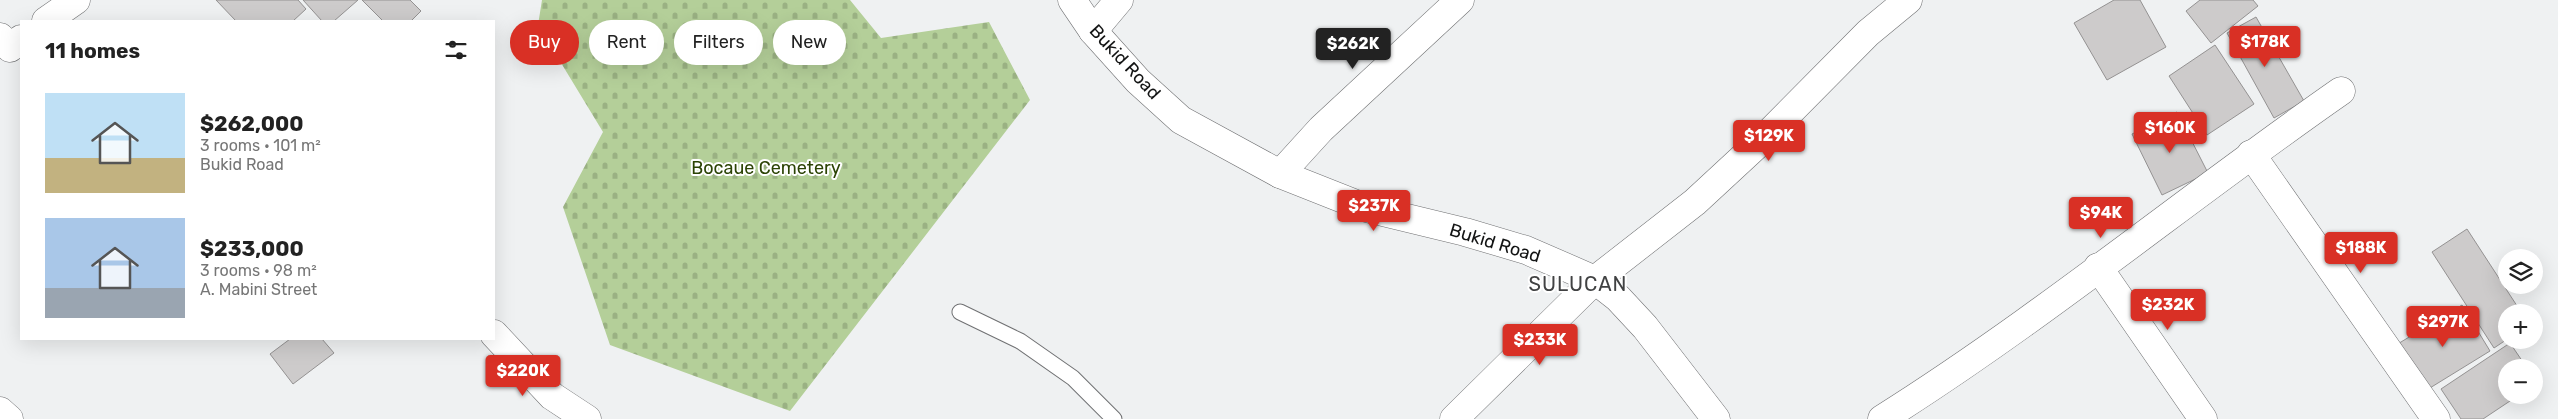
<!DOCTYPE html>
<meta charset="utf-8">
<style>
body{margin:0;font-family:Rubik,sans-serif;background:#f6f6f6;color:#222;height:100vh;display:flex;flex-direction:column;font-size:19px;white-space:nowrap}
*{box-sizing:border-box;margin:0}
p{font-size:16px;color:#767676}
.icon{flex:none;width:28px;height:28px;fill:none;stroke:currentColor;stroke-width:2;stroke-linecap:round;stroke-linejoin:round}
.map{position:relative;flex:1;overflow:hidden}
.side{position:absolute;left:20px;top:20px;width:475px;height:320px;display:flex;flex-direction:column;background:#fff;border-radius:0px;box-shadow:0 5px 20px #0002}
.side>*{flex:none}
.top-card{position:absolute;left:510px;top:20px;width:475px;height:45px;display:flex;gap:10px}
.buttons{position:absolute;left:2498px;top:249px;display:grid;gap:10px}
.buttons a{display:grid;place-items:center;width:45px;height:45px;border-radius:50%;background:#fff;box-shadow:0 5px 20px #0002;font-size:25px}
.price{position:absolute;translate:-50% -42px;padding:0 11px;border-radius:5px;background:#d93025;color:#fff;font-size:16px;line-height:32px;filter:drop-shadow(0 1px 2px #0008)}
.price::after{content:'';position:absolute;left:50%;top:30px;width:15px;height:11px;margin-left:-8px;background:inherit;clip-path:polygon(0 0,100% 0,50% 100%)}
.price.selected{background:#222;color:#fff}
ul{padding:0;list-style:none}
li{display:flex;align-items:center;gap:15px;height:125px;padding:0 25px}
li span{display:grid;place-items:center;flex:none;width:140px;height:100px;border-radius:0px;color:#555}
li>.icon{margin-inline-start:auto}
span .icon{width:60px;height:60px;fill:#fffc;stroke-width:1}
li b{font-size:21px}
h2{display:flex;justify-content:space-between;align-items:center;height:60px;padding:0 25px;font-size:21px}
.tag{padding:0 18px;border-radius:22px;background:#fff;box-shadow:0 5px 20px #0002;font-size:18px;line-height:45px}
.tag.selected{background:#d93025;color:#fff}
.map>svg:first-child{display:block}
.cemetery{fill:url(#cemetery-stones)}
.building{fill:#cdcbcb;stroke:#949292}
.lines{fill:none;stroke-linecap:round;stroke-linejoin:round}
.service-casing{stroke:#707173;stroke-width:17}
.minor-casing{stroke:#707173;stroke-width:29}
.service{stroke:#fff;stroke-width:15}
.minor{stroke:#fff;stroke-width:28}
.labels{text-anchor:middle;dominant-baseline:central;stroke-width:4;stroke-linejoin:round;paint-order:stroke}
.street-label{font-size:18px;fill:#131414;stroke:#fff}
.park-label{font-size:18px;fill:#2b4304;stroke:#fff}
.quarter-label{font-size:20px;letter-spacing:1px;fill:#414243;stroke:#fff}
</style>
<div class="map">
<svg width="2558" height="419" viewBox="0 0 2558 419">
<defs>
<pattern id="cemetery-stones" width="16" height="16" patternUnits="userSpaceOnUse" patternTransform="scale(1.25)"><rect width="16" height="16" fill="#b4cf99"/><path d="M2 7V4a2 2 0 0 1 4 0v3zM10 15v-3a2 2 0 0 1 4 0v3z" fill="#9ab183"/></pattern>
</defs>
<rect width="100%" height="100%" fill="#eff1f2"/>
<polygon class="cemetery" points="542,0 850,0 881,38 989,22 1030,100 790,411 610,345 563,207 603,132 538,25"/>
<g class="building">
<polygon points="216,0 298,0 306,9 293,21 236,21"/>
<polygon points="303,0 358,0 334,21 322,21"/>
<polygon points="362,0 410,0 421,11 411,21 383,21"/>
<polygon points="2114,0 2140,0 2166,47 2107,80 2074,23"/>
<polygon points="2200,0 2253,0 2258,6 2211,43 2186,11"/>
<polygon points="2256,17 2304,101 2274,118 2227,33"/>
<polygon points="2215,45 2254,104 2207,135 2169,76"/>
<polygon points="2177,112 2208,173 2162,195 2132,134"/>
<polygon points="2467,229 2521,312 2506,312 2506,340 2494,348 2432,252"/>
<polygon points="2462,305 2490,351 2425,391 2396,345"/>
<polygon points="290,339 322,339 334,353 293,384 270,354"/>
<polygon points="2510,343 2527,368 2506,368 2506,395 2519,395 2483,419 2461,419 2441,389"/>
</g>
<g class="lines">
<g class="service-casing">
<polyline id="service" points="960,312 1020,341 1073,378 1114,419"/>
</g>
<g class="minor-casing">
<g id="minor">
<polyline points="1072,0 1093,31 1138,81 1181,120 1280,174 1366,208 1465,232 1526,250 1595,280 1618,298 1645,327 1716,419"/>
<polyline points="46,21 76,0"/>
<polyline points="1093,31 1119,0"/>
<polyline points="0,37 10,48 21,39"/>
<polyline points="2251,154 2436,419"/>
<polyline points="1280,174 1321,129 1460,0"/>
<polyline points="2098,267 2203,419"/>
<polyline points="494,334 552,396 587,419"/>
<polyline points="0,411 9,419"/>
<polyline points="1454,419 1595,280 1695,202 1762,140 1868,33 1908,0"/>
<path d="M1882,419c159,-100 305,-221 459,-328"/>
</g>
</g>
<use href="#service" class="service"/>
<use href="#minor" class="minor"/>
</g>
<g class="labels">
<g class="street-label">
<text transform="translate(1125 62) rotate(47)">Bukid Road</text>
<text transform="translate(1495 243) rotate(17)">Bukid Road</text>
</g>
<g class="park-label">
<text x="766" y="168">Bocaue Cemetery</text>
</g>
<g class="quarter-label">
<text x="1578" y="284">SULUCAN</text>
</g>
</g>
</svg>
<div class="buttons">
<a><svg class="icon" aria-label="layers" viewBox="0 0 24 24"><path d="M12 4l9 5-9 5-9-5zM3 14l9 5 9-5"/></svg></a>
<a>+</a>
<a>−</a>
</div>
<b class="price" style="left:2265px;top:68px">$178K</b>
<b class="price selected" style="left:1353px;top:70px">$262K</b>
<b class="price" style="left:2170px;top:154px">$160K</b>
<b class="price" style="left:1769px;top:162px">$129K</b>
<b class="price" style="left:1374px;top:232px">$237K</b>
<b class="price" style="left:2101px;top:239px">$94K</b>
<b class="price" style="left:2361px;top:274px">$188K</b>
<b class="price" style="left:2168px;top:331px">$232K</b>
<b class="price" style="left:2443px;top:348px">$297K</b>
<b class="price" style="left:1540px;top:366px">$233K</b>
<b class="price" style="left:523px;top:397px">$220K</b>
<div class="top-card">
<a class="tag selected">Buy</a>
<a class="tag">Rent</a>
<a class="tag">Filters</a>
<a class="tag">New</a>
</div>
<section class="side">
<h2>11 homes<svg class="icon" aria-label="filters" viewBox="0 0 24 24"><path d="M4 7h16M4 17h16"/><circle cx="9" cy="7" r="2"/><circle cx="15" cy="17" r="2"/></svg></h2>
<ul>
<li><span style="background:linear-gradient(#bfe0f5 65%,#c2b280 0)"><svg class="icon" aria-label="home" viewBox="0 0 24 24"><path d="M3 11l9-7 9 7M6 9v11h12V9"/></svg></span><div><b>$262,000</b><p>3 rooms · 101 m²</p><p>Bukid Road</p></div></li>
<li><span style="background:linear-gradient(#a9c7e8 70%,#9aa5b1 0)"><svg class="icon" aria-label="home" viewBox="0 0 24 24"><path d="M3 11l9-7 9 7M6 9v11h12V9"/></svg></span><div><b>$233,000</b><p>3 rooms · 98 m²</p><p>A. Mabini Street</p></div></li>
</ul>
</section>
</div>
